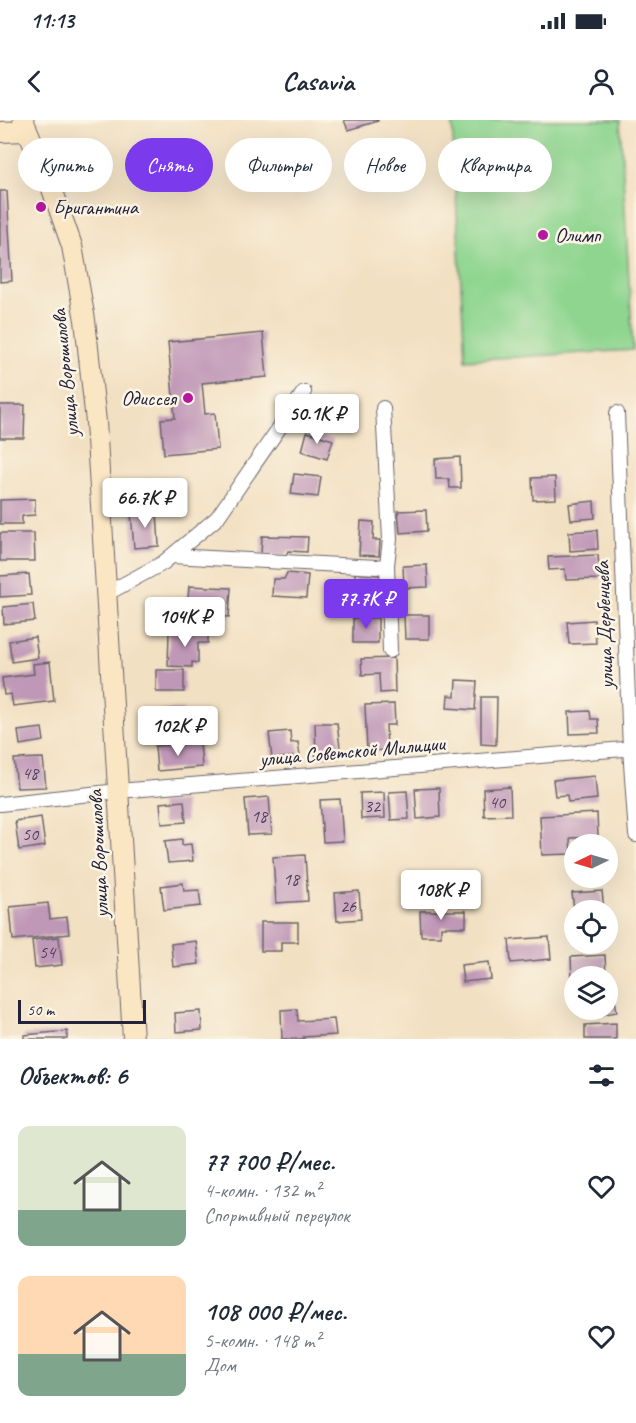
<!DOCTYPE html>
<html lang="ru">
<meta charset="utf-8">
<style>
body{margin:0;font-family:Caveat,sans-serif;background:#f6f6f7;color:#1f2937;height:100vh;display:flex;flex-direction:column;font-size:22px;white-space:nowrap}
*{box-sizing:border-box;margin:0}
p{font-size:20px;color:#747a83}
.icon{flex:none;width:33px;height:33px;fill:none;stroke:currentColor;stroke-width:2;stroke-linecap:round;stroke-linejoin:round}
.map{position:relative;height:919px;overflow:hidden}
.drawer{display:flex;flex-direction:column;background:#fff;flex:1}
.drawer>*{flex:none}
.guide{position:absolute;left:18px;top:18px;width:600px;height:54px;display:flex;gap:12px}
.needle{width:39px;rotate:265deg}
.tools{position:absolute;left:564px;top:714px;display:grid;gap:12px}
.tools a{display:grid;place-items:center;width:54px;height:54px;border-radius:50%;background:#fff;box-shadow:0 6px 24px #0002;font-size:30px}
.scale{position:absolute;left:18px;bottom:15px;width:128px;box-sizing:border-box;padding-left:6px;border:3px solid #22223b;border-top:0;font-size:16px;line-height:21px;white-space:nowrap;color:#22223b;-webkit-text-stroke:4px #fcf5e5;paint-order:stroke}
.price{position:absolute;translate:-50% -51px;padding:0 14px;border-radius:6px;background:#fff;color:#222;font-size:20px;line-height:39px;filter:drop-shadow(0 2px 3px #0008)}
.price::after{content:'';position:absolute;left:50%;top:36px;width:18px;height:14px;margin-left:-9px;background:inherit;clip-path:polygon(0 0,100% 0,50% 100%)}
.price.selected{background:#7c3aed;color:#fff}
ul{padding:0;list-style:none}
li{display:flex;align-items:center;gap:18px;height:150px;padding:0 18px}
li span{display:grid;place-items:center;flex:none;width:168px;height:120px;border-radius:12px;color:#555}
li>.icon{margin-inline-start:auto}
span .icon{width:72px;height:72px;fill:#fffc;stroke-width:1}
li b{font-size:26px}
h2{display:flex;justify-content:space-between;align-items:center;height:72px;padding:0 18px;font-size:26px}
.tag{padding:0 21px;border-radius:27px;background:#fff;box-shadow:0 6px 24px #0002;font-size:21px;line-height:54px}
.tag.selected{background:#7c3aed;color:#fff}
.status{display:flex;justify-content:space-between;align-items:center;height:42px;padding:0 30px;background:#fff;direction:ltr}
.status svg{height:16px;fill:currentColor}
header{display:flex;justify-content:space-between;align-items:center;height:78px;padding:0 18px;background:#fff;font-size:27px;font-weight:600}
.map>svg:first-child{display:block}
.green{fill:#8fd590;stroke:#587c66;stroke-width:1.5}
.building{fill:#bf97b7}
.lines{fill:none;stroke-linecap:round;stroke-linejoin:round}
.street-casing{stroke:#6b646a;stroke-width:16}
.secondary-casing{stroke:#6b646a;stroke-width:22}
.street{stroke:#fff;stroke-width:14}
.secondary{stroke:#fbe6c4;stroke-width:20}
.poi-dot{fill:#b5179e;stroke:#fcf5e5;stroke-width:2}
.labels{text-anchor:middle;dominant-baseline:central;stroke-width:5;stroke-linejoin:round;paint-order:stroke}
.number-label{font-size:18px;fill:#493f5a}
.poi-label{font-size:21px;fill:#22223b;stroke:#fcf5e5;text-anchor:start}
.street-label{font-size:21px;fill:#22223b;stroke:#fcf5e5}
</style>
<div class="status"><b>11:13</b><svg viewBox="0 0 49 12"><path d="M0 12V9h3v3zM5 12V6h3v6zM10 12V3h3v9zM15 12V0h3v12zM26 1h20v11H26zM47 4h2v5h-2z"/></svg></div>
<header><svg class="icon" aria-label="back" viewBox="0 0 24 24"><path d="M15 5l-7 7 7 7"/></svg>Casavia<svg class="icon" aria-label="person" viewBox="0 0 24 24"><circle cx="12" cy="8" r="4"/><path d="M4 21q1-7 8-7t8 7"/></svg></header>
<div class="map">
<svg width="636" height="919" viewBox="0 0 636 919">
<rect width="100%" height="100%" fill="#fcf5e5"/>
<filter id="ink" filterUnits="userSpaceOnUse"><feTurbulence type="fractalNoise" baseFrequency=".0167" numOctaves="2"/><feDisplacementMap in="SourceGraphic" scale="12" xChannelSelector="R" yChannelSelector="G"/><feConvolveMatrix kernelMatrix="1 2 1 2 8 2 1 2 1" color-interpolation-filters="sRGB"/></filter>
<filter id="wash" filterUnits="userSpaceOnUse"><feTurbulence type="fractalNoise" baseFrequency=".008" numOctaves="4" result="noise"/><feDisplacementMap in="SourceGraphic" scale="24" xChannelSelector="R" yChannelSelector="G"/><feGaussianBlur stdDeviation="1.35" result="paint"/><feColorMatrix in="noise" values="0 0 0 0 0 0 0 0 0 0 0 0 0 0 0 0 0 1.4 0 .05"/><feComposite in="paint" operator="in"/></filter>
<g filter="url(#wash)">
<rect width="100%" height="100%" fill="#f2e0c2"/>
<polygon class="green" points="452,0 620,0 633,230 465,240"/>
<g id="blocks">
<g class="building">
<polygon points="344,0 378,0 378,1 348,10"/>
<polygon points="0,71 7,71 12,161 0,162"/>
<polygon points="263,213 267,257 202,263 205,294 215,293 218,329 164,334 161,299 175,298 168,222"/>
<polygon points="0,285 25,285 24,318 0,318"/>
<polygon points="307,312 333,320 327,339 302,331"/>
<polygon points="460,337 461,368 450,368 449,359 436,359 435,339"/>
<polygon points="294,354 321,357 318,377 291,374"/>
<polygon points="555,357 556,379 533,380 532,358"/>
<polygon points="35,379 35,395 22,396 22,404 0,404 0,380"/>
<polygon points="594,381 595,398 571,400 569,384"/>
<polygon points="426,390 427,411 400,413 398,391"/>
<polygon points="157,391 159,426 134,428 131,393"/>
<polygon points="361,401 374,402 373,420 380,420 379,436 359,435"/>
<polygon points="597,410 598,429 570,431 569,412"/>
<polygon points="0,413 34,413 35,441 0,441"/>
<polygon points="262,416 308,417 307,432 288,431 286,436 261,435"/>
<polygon points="598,435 600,459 566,460 565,449 549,450 548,437"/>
<polygon points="427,445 428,467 404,468 403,446"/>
<polygon points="287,453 308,455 306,478 272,476 273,459 284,459"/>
<polygon points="355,453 381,455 380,477 366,477 366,480 354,479"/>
<polygon points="29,454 31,475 0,477 0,456"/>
<polygon points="189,466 231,468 229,497 200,495 200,479 188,478"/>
<polygon points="33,484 35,501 4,504 3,487"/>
<polygon points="404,495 429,495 429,519 405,519"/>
<rect x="353" y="498" width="25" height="25"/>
<polygon points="594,500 596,523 569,524 567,502"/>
<polygon points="169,511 208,512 208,523 198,523 198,543 192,542 192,547 168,546"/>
<polygon points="35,517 38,538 12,542 9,521"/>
<polygon points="394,538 395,572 380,573 379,554 362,555 361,539"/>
<polygon points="50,542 54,581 13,586 11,574 4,575 2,558 34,554 33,544"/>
<rect x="156" y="550" width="28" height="22"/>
<polygon points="456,560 477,561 475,590 447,588 448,575 455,576"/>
<polygon points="481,577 497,577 496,625 481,624"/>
<polygon points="394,584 395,605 386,605 387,630 367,631 365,585"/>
<polygon points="184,589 184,600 197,600 198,613 159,615 159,590"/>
<polygon points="590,591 591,599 598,599 599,613 570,614 569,592"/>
<polygon points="315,603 337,603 341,636 316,637"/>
<polygon points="42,608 44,621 20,625 18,611"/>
<polygon points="290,611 291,623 298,622 300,636 272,639 269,613"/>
<polygon points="200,623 202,647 157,651 155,626"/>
<polygon points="43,638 46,667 17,668 14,639"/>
<polygon points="595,656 597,679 568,682 567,675 555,676 553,660"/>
<polygon points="510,667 511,695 484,696 483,669"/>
<polygon points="439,668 440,697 417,699 415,669"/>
<polygon points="407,671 409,699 391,700 389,672"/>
<polygon points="384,672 385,698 361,699 360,673"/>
<polygon points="269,677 272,714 248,715 245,679"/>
<polygon points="340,679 343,721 323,722 320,680"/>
<polygon points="184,681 186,702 162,704 160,683"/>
<polygon points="597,693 598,717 570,718 571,734 542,735 540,696"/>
<polygon points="41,697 45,726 19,730 15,701"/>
<polygon points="182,719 182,725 191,724 193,741 168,743 165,721"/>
<polygon points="305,735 308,781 276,783 273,737"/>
<polygon points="183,763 184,771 199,770 201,786 164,790 161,766"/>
<polygon points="359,771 361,799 337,801 335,773"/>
<polygon points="602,771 604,790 574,790 572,773"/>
<polygon points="48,783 50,799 67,797 69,814 13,820 10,787"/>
<polygon points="420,791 466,791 466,807 441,807 441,816 421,816"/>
<polygon points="261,802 298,802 298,822 281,822 281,831 261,831"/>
<polygon points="59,817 62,845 35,848 32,820"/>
<polygon points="549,817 551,839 511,843 509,820"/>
<polygon points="196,821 199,844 173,847 171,824"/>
<polygon points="605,835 606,856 574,856 574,860 572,860 571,837"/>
<polygon points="489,842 491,859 463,862 461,845"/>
<polygon points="615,880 617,892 595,896 594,890 608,890 608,881"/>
<polygon points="297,889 298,901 334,899 336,915 303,917 304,919 282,919 281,890"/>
<polygon points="201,891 202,910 176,912 175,893"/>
<polygon points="616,903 616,919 585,919 585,905"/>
<polygon points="67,911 67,919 24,919 24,915"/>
</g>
</g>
</g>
<g filter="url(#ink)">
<use href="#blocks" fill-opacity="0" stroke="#6b646a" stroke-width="1.5"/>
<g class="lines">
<g class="street-casing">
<g id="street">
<polyline points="617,293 630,629 636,715"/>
<polyline points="172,436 377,447 387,445 390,419 383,288"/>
<polyline points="387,445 390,531"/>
<polyline points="106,474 163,443 217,398 304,272"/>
<polyline points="0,684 118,671 636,628"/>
</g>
</g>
<g class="secondary-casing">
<g id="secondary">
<polyline points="23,0 51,66 72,126 85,200 96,302 133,919"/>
<polyline points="0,12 27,11"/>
</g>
</g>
<use href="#street" class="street"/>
<use href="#secondary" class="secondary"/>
</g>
</g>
<g class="poi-dot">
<circle cx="41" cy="87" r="6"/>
<circle cx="543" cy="115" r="6"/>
<circle cx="188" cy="278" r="6"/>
</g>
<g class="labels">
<g class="number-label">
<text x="30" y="653">48</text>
<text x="497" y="682">40</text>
<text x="372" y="686">32</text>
<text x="259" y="696">18</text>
<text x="30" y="714">50</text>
<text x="291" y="759">18</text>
<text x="348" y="786">26</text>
<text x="47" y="832">54</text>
</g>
<g class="poi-label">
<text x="53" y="87">Бригантина</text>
<text x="555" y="115">Олимп</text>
<text x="176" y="278" text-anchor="end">Одиссея</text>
</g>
<g class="street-label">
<text transform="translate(65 253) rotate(-96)">улица Ворошилова</text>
<text transform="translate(604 505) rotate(-92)">улица Дербенцева</text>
<text transform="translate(352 631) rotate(-5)">улица Советской Милиции</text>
<text transform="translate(98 734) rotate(-93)">улица Ворошилова</text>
</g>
</g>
</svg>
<div class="tools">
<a><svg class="needle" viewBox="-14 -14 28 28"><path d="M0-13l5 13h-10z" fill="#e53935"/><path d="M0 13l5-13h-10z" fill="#747a83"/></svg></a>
<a><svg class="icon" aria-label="locate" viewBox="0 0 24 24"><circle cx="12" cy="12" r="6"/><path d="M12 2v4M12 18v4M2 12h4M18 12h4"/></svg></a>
<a><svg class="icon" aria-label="layers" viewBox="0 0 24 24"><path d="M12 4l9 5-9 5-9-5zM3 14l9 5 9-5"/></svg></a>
</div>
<div class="scale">50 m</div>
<b class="price" style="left:317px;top:325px">50.1K ₽</b>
<b class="price" style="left:145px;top:409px">66.7K ₽</b>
<b class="price selected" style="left:366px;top:510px">77.7K ₽</b>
<b class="price" style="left:185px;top:528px">104K ₽</b>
<b class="price" style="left:178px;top:637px">102K ₽</b>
<b class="price" style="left:441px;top:801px">108K ₽</b>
<div class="guide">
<a class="tag">Купить</a>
<a class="tag selected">Снять</a>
<a class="tag">Фильтры</a>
<a class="tag">Новое</a>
<a class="tag">Квартира</a>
</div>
</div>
<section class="drawer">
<h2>Объектов: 6<svg class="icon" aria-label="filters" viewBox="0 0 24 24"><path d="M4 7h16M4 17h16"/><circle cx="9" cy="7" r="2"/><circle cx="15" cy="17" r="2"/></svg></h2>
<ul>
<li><span style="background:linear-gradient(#dfe7d0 70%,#7fa58c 0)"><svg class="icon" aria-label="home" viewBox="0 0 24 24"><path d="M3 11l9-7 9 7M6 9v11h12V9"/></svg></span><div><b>77 700 ₽/мес.</b><p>4-комн. · 132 m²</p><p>Спортивный переулок</p></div><svg class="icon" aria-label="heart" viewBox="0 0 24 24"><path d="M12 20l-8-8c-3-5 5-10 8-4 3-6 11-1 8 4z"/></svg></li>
<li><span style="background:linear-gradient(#ffd9b3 65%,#7fa58c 0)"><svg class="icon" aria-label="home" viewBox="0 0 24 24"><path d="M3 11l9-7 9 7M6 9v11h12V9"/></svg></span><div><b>108 000 ₽/мес.</b><p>5-комн. · 148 m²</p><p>Дом</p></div><svg class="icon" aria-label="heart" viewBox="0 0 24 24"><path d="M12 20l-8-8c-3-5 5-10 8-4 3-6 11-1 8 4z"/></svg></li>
</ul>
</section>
